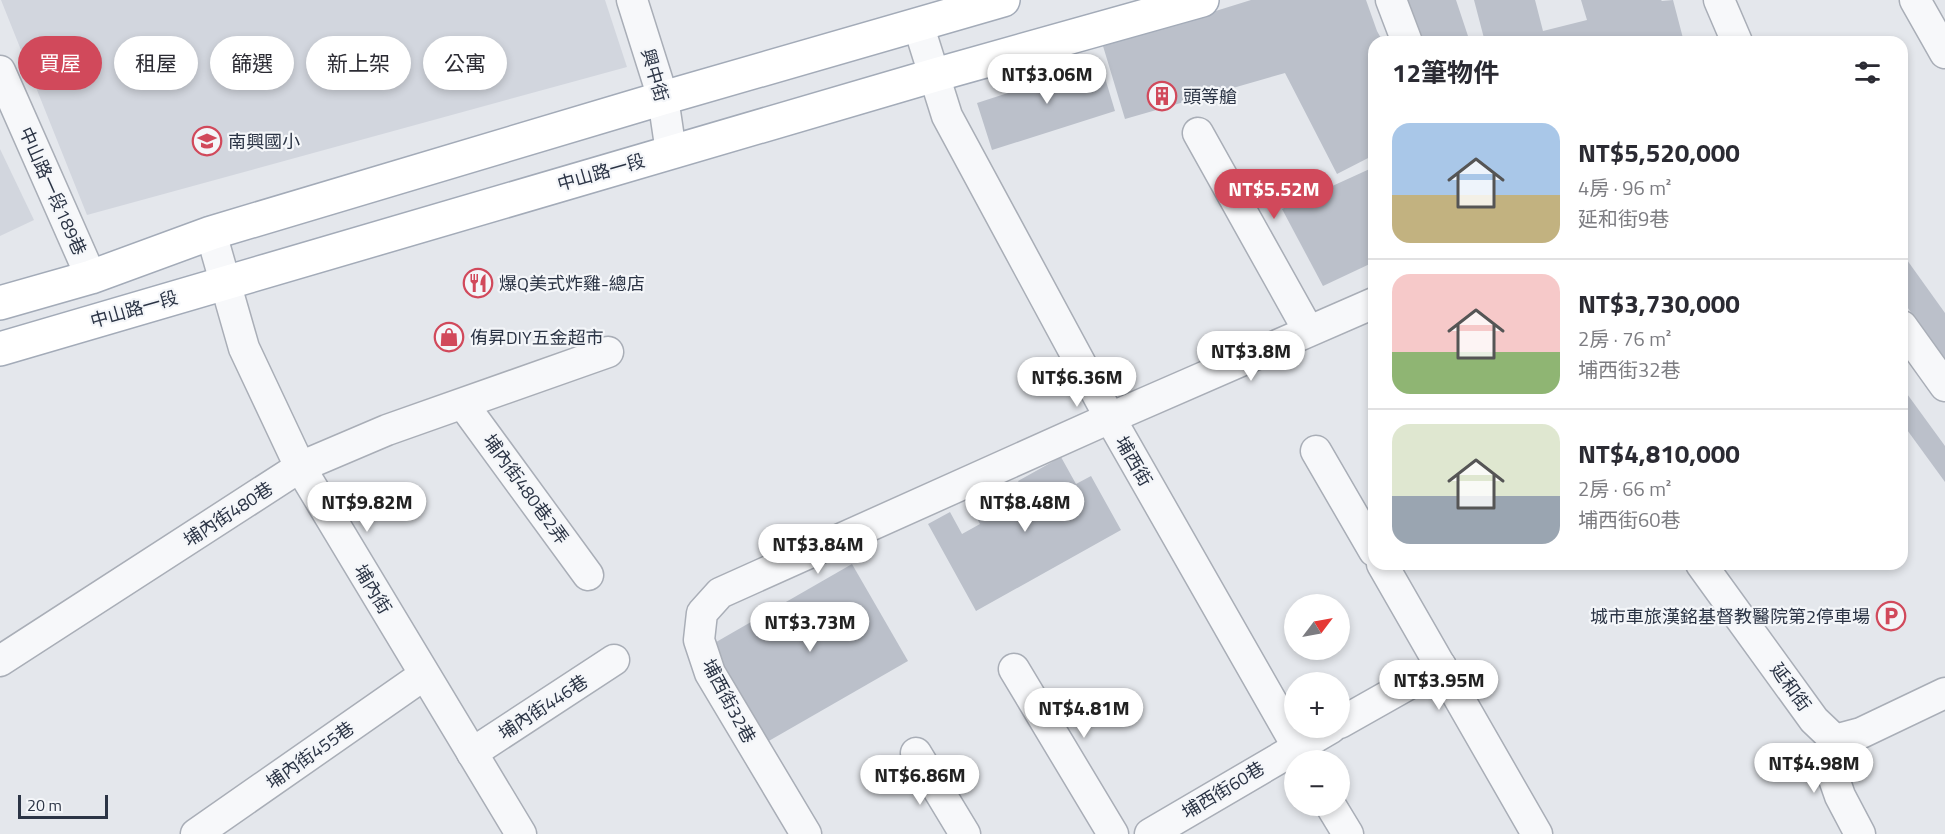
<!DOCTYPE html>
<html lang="zh-TW">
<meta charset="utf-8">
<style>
body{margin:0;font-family:"Titillium Web","Noto Sans TC",sans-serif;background:#f2f2f3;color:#2b2b33;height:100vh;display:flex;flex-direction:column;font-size:22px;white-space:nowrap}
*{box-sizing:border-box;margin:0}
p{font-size:20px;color:#7c7c81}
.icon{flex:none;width:33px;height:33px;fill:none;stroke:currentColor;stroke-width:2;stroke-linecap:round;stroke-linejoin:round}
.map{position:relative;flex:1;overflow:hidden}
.sheet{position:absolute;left:1368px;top:36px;width:540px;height:534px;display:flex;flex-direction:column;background:#fff;border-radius:18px;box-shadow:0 3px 9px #0003}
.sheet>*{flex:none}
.banner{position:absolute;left:18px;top:36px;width:570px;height:54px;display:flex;gap:12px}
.needle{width:39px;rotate:58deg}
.controls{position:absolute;left:1284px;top:594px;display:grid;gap:12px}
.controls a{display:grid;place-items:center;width:66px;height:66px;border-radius:50%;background:#fff;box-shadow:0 3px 9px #0003;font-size:30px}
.scale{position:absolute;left:18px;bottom:15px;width:90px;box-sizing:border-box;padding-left:6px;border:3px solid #2b3445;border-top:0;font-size:16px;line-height:21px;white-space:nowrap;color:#2b3445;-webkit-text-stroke:4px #f4f6f9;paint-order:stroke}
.price{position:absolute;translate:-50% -51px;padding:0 14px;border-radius:21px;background:#fff;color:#222;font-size:20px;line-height:39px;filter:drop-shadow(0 2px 3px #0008)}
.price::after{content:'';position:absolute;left:50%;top:36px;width:18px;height:14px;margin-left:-9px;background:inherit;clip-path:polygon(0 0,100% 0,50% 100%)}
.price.current{background:#d1495b;color:#fff}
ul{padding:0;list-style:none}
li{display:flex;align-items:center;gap:18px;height:150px;padding:0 24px}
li+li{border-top:2px solid #e1e1e2}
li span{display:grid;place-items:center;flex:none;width:168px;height:120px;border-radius:18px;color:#555}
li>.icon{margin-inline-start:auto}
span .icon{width:72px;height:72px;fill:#fffc;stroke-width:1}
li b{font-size:26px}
h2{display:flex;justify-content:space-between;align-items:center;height:72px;padding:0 24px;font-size:26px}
.tag{padding:0 21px;border-radius:27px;background:#fff;box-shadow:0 3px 9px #0003;font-size:21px;line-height:54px}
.tag.current{background:#d1495b;color:#fff}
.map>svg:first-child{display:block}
.built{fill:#d2d6de}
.building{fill:#bbc0ca}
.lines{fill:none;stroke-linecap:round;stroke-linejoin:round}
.minor-casing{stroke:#a9aeb7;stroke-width:33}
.major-casing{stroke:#a3abb8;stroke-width:36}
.minor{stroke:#f7f8fa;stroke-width:30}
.major{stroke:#fff;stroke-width:33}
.labels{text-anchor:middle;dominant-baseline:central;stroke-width:4.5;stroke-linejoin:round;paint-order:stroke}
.street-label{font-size:18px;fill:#2b3445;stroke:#f4f6f9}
.poi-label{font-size:18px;fill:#2b3445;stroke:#f4f6f9;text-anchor:start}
</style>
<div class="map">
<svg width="1945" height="834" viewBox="0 0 1945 834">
<rect width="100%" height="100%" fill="#e4e7ec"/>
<g class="built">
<polygon points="1,0 605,0 627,67 87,215"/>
<polygon points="0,149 34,220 0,236"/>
</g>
<g class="building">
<polygon points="1251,0 1366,0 1377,31 1383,42 1374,42 1374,155 1337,174 1285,73 1125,119 1103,46"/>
<polygon points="1379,0 1456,0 1470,42 1399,42"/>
<polygon points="1474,0 1535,0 1543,31 1587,20 1581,0 1661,0 1662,1 1673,0 1684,42 1485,42"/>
<polygon points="1099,58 1115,111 992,150 977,103 1058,77 1056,72"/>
<polygon points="1374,167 1374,262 1323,286 1282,209"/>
<polygon points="1902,253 1945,313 1945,359 1902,300"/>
<polygon points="1902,387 1945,446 1945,482 1902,423"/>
<polygon points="1061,457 1076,484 1091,476 1121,530 976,611 928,524 950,512 962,534 980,524 969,503 995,488 1006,510 1028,498 1018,481"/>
<polygon points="852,564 908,661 767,742 711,645"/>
</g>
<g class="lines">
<g class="minor-casing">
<g id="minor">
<polyline points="632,0 663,98 671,152"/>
<polyline points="1391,0 1407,42"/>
<polyline points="1719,0 1737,42"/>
<polyline points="1915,0 1945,53"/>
<polyline points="918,24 947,116 1110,418 1305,760"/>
<polyline points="0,71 91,277"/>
<polyline points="1198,133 1308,330"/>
<polyline points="211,233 244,348 300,467 521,834"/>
<polyline points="1902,326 1945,386"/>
<polyline points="463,404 588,575"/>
<polyline points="1316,451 1374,551"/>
<polyline points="1382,564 1537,834"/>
<polyline points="1701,564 1814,720 1835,740 1861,733 1945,693"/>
<polyline points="0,661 300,467 387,430 608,352"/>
<polyline points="1014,669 1113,834"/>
<polyline points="1340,723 1441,666"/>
<polyline points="1835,740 1832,773 1840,796 1860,834"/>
<polyline points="472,753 614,660"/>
<polyline points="916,753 965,834"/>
<polyline points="1331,806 1348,834"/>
<polyline points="196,834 424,675"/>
<polyline points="806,834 710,673 699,640 702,613 720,593 1110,418 1374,303"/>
<polyline points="1150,834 1331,728"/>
</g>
</g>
<g class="major-casing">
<g id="major">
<polyline points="0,303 91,277 211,233 663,98 1003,0"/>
<polyline points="0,349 935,75 1202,0"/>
</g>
</g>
<use href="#minor" class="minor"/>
<use href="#major" class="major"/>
</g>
<defs>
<g id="building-ring" transform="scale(1.5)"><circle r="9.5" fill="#f4f6f9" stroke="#d1495b" stroke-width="1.5"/><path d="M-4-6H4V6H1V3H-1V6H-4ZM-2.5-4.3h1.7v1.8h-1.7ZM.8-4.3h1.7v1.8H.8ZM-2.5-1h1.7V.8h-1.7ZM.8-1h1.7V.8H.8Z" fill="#d1495b"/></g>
<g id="school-ring" transform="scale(1.5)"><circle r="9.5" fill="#f4f6f9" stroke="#d1495b" stroke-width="1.5"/><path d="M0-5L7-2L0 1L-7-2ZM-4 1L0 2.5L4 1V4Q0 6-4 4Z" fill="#d1495b"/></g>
<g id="restaurant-ring" transform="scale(1.5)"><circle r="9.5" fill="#f4f6f9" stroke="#d1495b" stroke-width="1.5"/><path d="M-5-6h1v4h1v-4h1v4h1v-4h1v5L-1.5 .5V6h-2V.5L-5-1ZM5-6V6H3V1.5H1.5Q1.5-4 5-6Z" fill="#d1495b"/></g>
<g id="shop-ring" transform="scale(1.5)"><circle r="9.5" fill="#f4f6f9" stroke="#d1495b" stroke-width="1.5"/><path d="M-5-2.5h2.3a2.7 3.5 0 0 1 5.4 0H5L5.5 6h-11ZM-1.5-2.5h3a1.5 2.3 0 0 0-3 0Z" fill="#d1495b"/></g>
<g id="parking-ring" transform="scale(1.5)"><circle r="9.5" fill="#f4f6f9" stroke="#d1495b" stroke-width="1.5"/><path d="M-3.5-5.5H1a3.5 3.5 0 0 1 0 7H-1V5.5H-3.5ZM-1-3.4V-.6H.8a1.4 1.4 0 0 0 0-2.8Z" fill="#d1495b"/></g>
</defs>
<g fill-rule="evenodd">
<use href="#building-ring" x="1162" y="96"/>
<use href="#school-ring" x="207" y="141"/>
<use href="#restaurant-ring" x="478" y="283"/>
<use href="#shop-ring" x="449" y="337"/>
<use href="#parking-ring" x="1891" y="616"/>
</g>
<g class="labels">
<g class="street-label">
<text transform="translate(655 75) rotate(74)">興中街</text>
<text transform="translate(601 172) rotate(-16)">中山路一段</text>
<text transform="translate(53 191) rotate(66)">中山路一段189巷</text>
<text transform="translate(134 309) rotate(-16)">中山路一段</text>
<text transform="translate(1134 461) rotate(60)">埔西街</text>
<text transform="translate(526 489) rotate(54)">埔內街480巷2弄</text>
<text transform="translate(228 514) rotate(-33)">埔內街480巷</text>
<text transform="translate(373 589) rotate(59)">埔內街</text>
<text transform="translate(1791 687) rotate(54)">延和街</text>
<text transform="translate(729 701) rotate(62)">埔西街32巷</text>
<text transform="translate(543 707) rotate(-33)">埔內街446巷</text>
<text transform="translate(310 755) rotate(-35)">埔內街455巷</text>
<text transform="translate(1223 790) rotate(-31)">埔西街60巷</text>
</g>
<g class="poi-label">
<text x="1183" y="96">頭等艙</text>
<text x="228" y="141">南興國小</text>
<text x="499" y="283">爆Q美式炸雞-總店</text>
<text x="470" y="337">侑昇DIY五金超市</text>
<text x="1870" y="616" text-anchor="end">城市車旅漢銘基督教醫院第2停車場</text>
</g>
</g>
</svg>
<div class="controls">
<a><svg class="needle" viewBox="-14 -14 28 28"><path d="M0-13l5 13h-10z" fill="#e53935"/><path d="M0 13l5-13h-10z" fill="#7c7c81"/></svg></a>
<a>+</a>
<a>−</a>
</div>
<div class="scale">20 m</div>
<b class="price" style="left:1047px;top:105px">NT$3.06M</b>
<b class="price current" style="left:1274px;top:220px">NT$5.52M</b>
<b class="price" style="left:1251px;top:382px">NT$3.8M</b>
<b class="price" style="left:1077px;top:408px">NT$6.36M</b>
<b class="price" style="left:367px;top:533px">NT$9.82M</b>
<b class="price" style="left:1025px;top:533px">NT$8.48M</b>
<b class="price" style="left:818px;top:575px">NT$3.84M</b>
<b class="price" style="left:810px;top:653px">NT$3.73M</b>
<b class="price" style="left:1439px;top:711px">NT$3.95M</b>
<b class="price" style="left:1084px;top:739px">NT$4.81M</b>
<b class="price" style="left:1814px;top:794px">NT$4.98M</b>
<b class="price" style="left:920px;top:806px">NT$6.86M</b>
<div class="banner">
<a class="tag current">買屋</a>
<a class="tag">租屋</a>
<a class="tag">篩選</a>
<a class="tag">新上架</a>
<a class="tag">公寓</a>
</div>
<section class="sheet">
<h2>12筆物件<svg class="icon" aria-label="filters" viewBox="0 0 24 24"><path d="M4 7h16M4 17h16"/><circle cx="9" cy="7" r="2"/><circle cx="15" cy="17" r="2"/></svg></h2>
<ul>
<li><span style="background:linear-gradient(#a9c7e8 60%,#c2b280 0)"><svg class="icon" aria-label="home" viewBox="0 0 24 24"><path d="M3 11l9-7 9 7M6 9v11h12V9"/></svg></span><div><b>NT$5,520,000</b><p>4房 · 96 m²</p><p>延和街9巷</p></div></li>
<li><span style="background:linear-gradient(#f6c9c9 65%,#8fb573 0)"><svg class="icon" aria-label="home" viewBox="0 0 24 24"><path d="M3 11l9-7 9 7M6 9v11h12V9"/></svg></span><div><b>NT$3,730,000</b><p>2房 · 76 m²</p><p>埔西街32巷</p></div></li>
<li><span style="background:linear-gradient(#dfe7d0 60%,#9aa5b1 0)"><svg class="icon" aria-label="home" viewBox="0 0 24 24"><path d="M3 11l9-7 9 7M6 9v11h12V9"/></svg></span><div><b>NT$4,810,000</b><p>2房 · 66 m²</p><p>埔西街60巷</p></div></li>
</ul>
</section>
</div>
